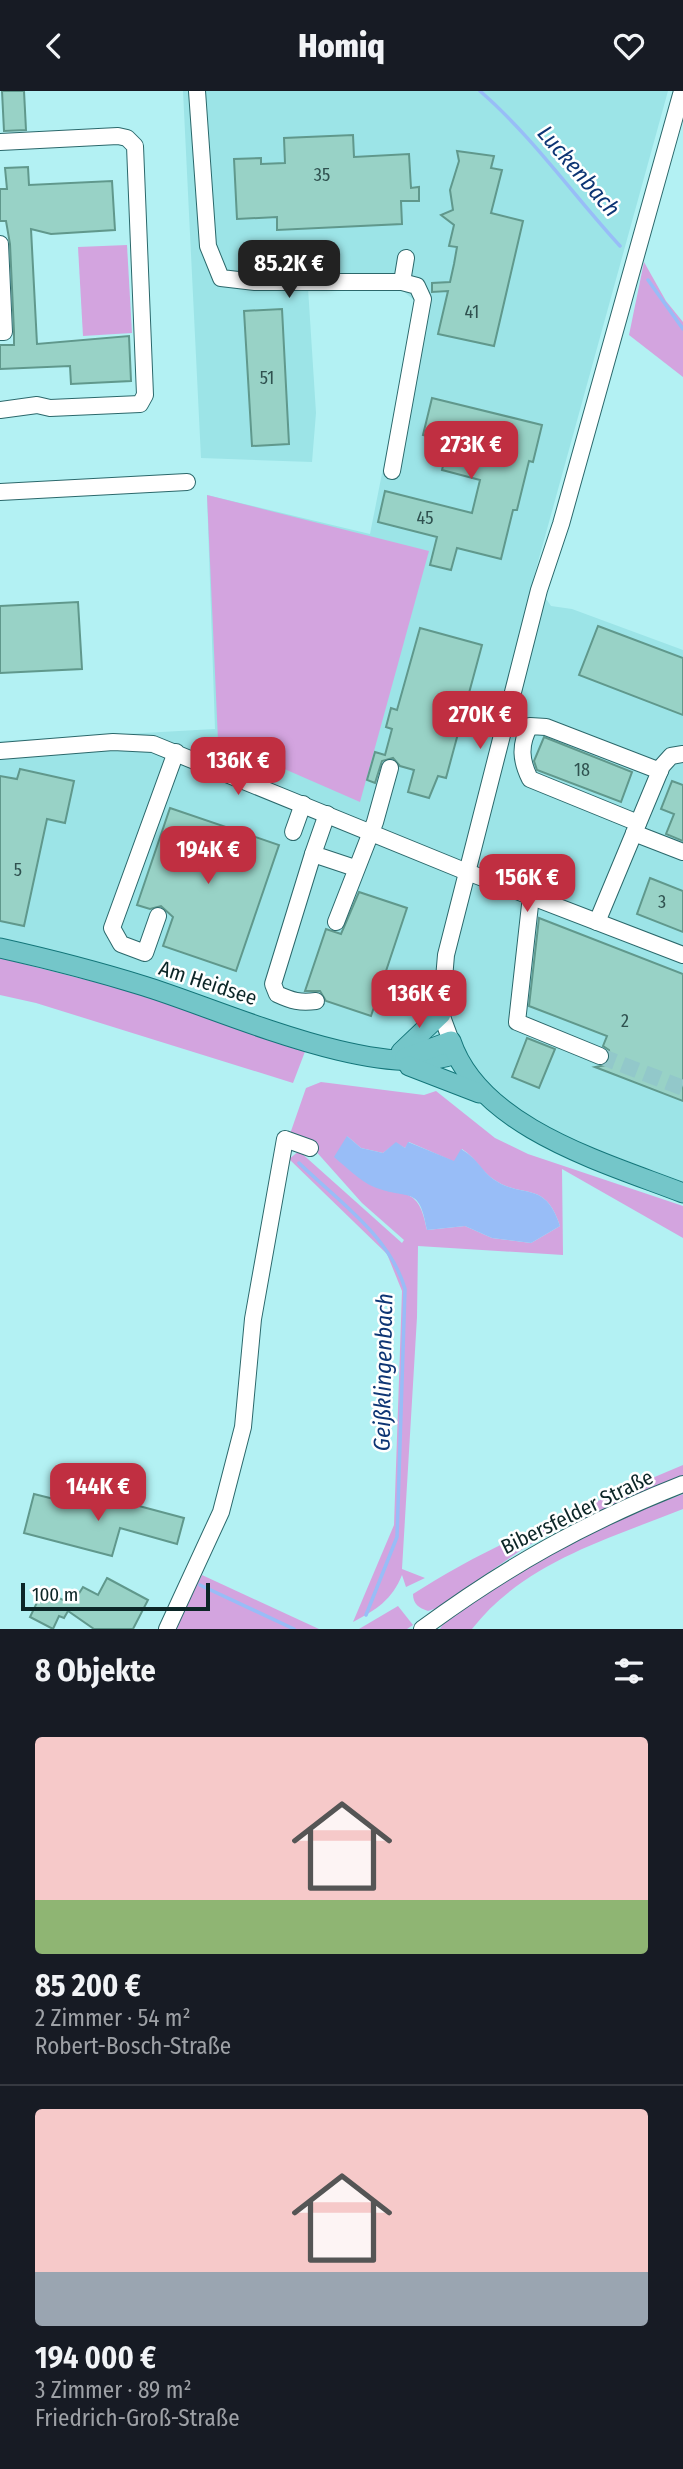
<!DOCTYPE html>
<html lang="de">
<meta charset="utf-8">
<style>
body{margin:0;font-family:"Fira Sans Condensed",sans-serif;background:#20242c;color:#f1f3f6;height:100vh;display:flex;flex-direction:column;font-size:26px;white-space:nowrap}
*{box-sizing:border-box;margin:0}
p{font-size:23px;color:#9ea1a6}
.icon{flex:none;width:38px;height:38px;fill:none;stroke:currentColor;stroke-width:2;stroke-linecap:round;stroke-linejoin:round}
.map{position:relative;height:1538px;overflow:hidden}
.drawer{display:flex;flex-direction:column;background:#171b24;flex:1}
.drawer>*{flex:none}
.scale{position:absolute;left:21px;bottom:18px;width:189px;box-sizing:border-box;padding-left:7px;border:4px solid #0c2627;border-top:0;font-size:19px;line-height:24px;white-space:nowrap;color:#0c2627;-webkit-text-stroke:5px #fff;paint-order:stroke}
.price{position:absolute;translate:-50% -60px;padding:0 16px;border-radius:14px;background:#c02f41;color:#fff;font-size:23px;line-height:46px;filter:drop-shadow(0 2px 4px #0008)}
.price::after{content:'';position:absolute;left:50%;top:42px;width:21px;height:16px;margin-left:-10px;background:inherit;clip-path:polygon(0 0,100% 0,50% 100%)}
.price.active{background:#222;color:#fff}
ul{padding:0;list-style:none}
li{display:grid;align-content:center;gap:14px;height:371px;padding:0 35px}
li+li{border-top:2px solid #363941}
li span{display:grid;place-items:center;height:217px;border-radius:7px;color:#555}
li>.icon{margin-inline-start:auto}
span .icon{width:126px;height:126px;fill:#fffc;stroke-width:1}
li b{font-size:30px}
h2{display:flex;justify-content:space-between;align-items:center;height:84px;padding:0 35px;font-size:30px}
header{display:flex;justify-content:space-between;align-items:center;height:91px;padding:0 35px;background:#171b24;font-size:32px;font-weight:800}
.map>svg:first-child{display:block}
.built{fill:#9ce4e7}
.green{fill:#d3a4df;fill-rule:evenodd}
.water{fill:#98bdf7}
.lines{fill:none;stroke-linecap:round;stroke-linejoin:round}
.stream{stroke:#98bdf7;stroke-width:3.5}
.building{fill:#98d2c6;stroke:#60988c;stroke-width:2}
.minor-tunnel{stroke:#92c8ca;stroke-width:16;stroke-dasharray:16 8;stroke-linecap:butt}
.minor-casing{stroke:#2b686b;stroke-width:18}
.major-casing{stroke:#137579;stroke-width:21}
.minor{stroke:#fff;stroke-width:16}
.major{stroke:#74c6c9;stroke-width:19}
.labels{text-anchor:middle;dominant-baseline:central;stroke-width:5;stroke-linejoin:round;paint-order:stroke}
.number-label{font-size:18px;fill:#2f514f}
.street-label{font-size:21px;fill:#0c2627;stroke:#fff}
.water-label{font-size:23px;font-style:italic;fill:#0d3574;stroke:#fff}
</style>
<header><svg class="icon" aria-label="back" viewBox="0 0 24 24"><path d="M15 5l-7 7 7 7"/></svg>Homiq<svg class="icon" aria-label="heart" viewBox="0 0 24 24"><path d="M12 20l-8-8c-3-5 5-10 8-4 3-6 11-1 8 4z"/></svg></header>
<div class="map">
<svg width="683" height="1538" viewBox="0 0 683 1538">
<rect width="100%" height="100%" fill="#b3f1f3"/>
<polygon class="built" points="183,0 668,0 533,489 551,515 572,518 683,559 683,1091 576,1051 532,1030 490,999 453,959 421,937 388,959 351,955 113,878 0,850 0,650 215,638 207,404 370,443 416,211 401,198 308,197 316,322 312,371 201,367"/>
<g class="green">
<polygon points="127,154 132,242 83,245 78,156"/>
<polygon points="644,171 666,210 683,231 683,286 629,244"/>
<polygon points="207,404 429,460 360,711 218,649"/>
<polygon points="0,867 126,899 306,958 293,992 36,912 0,904"/>
<path d="M321,991l103,13 12,-4 59,47 33,16 155,52v32l-121,-69 1,86 -145,-9 -1,71 -15,252 23,9 -19,9 -4,-12c-10,25 -26,35 -49,47l41,-97 8,-234 -15,-37 -98,-95 10,-8 103,92 2,-3 -42,-37 -57,-64 -15,-5 16,-46zM347,1045l14,12 22,5 13,-10 9,5 4,-6 46,20 7,-13c15,10 19,22 31,30 30,21 52,0 67,47l-29,17 -39,-5 -27,-12 -38,4c-8,-41 -18,-34 -54,-44z"/>
<path d="M683,1374v12l-113,47 -43,22 -90,62 -9,3c-9,-3 -15,-7 -15,-17 83,-54 179,-90 270,-129z"/>
<path d="M683,1403v15c-75,30 -160,54 -211,120h-32c11,-24 133,-90 162,-104 26,-12 54,-20 81,-31z"/>
<polygon points="202,1484 319,1538 173,1538"/>
<polygon points="398,1515 413,1534 407,1538 359,1538"/>
</g>
<path class="water" d="M347,1045l14,12 22,5 13,-11 9,6 3,-6 46,19 7,-12c17,10 20,21 32,30 30,21 52,0 67,47l-29,17 -39,-5 -27,-12 -38,4c-8,-46 -17,-29 -53,-43 -14,-6 -28,-20 -40,-30z"/>
<g class="lines">
<g class="stream">
<path d="M480,0c53,46 93,104 140,155"/>
<polyline points="648,189 683,238"/>
<path d="M299,1072c38,37 91,73 106,126l-8,248 -31,78"/>
<polyline points="200,1494 294,1538"/>
</g>
</g>
<g class="building">
<polygon points="2,0 24,0 26,39 4,40"/>
<polygon points="353,44 354,66 409,63 411,97 419,96 419,110 401,110 402,133 277,139 277,126 237,128 234,68 261,67 261,73 285,72 284,47"/>
<polygon points="457,60 494,65 491,77 502,79 491,122 523,130 494,255 438,243 448,200 432,201 432,192 450,191 454,173 457,156 449,155 454,134 441,124 453,119 450,99 459,70"/>
<polygon points="28,76 29,94 112,90 115,139 51,143 31,138 37,253 129,245 131,290 71,293 70,275 0,278 0,254 14,254 14,241 10,153 6,130 0,130 0,98 7,98 5,77"/>
<polygon points="282,218 289,353 252,355 244,220"/>
<polygon points="432,307 542,334 533,371 529,370 517,419 513,419 501,468 457,457 451,479 430,474 437,446 378,431 385,400 472,422 480,389 442,379 449,350 423,344"/>
<polygon points="78,511 82,578 0,582 0,515"/>
<polygon points="598,535 683,567 683,624 579,584"/>
<polygon points="420,537 482,554 446,687 438,685 429,707 408,701 414,679 400,675 393,667 382,670 375,692 367,689 375,661 385,664 392,638 386,636 391,617 397,619"/>
<polygon points="544,646 632,681 621,711 537,679 534,670"/>
<polygon points="20,678 74,690 65,732 47,728 24,835 0,830 0,685 17,688"/>
<polygon points="672,690 683,694 683,750 666,743 674,723 661,718"/>
<polygon points="170,717 279,754 236,880 163,855 173,826 161,815 150,818 137,814"/>
<polygon points="650,787 683,800 683,841 637,823"/>
<polygon points="359,801 407,817 371,925 326,910 320,900 305,900 326,838 341,843"/>
<polygon points="539,827 683,883 683,1010 595,976 606,974 610,968 609,959 603,955 607,945 529,915"/>
<polygon points="527,947 555,958 539,997 512,986"/>
<polygon points="34,1403 90,1417 94,1403 184,1427 177,1453 120,1437 112,1465 24,1442"/>
<polygon points="107,1487 148,1509 133,1538 94,1538 68,1520 64,1527 59,1525 53,1538 30,1526 43,1499 67,1511 72,1501 78,1504 83,1496 98,1504"/>
</g>
<g class="lines">
<polyline class="minor-tunnel" points="600,965 683,997"/>
<g class="minor-casing">
<g id="minor">
<polyline points="197,0 208,155 221,187 255,191 402,191 417,195 423,208 392,380"/>
<polyline points="0,51 118,45 127,47 135,55 145,304 140,313 50,317 37,314 0,319"/>
<polyline points="402,191 406,167"/>
<polyline points="0,241 4,241 0,153"/>
<polyline points="0,401 187,391"/>
<polyline points="0,660 113,651 153,653 462,779 683,864"/>
<polyline points="327,723 313,763 355,777"/>
<path d="M638,732l-108,-44c-9,-18 -11,-34 0,-53l16,1 114,44"/>
<polyline points="293,741 303,713"/>
<polyline points="634,742 683,761"/>
<path d="M313,763l-40,130 4,10c15,7 23,9 39,7"/>
<polyline points="531,805 517,931 600,965"/>
<polyline points="158,825 145,862 121,853 112,837 176,661"/>
<polyline points="336,831 375,731 390,677"/>
<polyline points="597,831 662,675 671,665 683,663"/>
<polyline points="451,950 441,923 446,864 539,499 561,433 682,0"/>
<polyline points="167,1538 221,1421 243,1336 253,1228 285,1048 310,1057"/>
<path d="M422,1538c84,-62 164,-107 261,-145"/>
</g>
</g>
<g class="major-casing">
<g id="major">
<path d="M0,857c49,11 96,23 144,38 78,24 235,97 311,68"/>
<polyline points="401,961 441,923"/>
<path d="M405,967l46,-17c29,87 155,122 232,152"/>
<polyline points="409,975 479,1002"/>
</g>
</g>
<use href="#minor" class="minor"/>
<use href="#major" class="major"/>
</g>
<g class="labels">
<g class="number-label">
<text x="322" y="84">35</text>
<text x="472" y="221">41</text>
<text x="267" y="287">51</text>
<text x="425" y="427">45</text>
<text x="582" y="679">18</text>
<text x="18" y="779">5</text>
<text x="662" y="811">3</text>
<text x="625" y="930">2</text>
</g>
<g class="street-label">
<text transform="translate(208 892) rotate(18)">Am Heidsee</text>
<text transform="translate(577 1421) rotate(-26)">Bibersfelder Straße</text>
</g>
<g class="water-label">
<text transform="translate(579 80) rotate(49)">Luckenbach</text>
<text transform="translate(383 1281) rotate(-89)">Geißklingenbach</text>
</g>
</g>
</svg>
<div class="scale">100 m</div>
<b class="price active" style="left:289px;top:209px">85.2K €</b>
<b class="price" style="left:471px;top:390px">273K €</b>
<b class="price" style="left:480px;top:660px">270K €</b>
<b class="price" style="left:238px;top:706px">136K €</b>
<b class="price" style="left:208px;top:795px">194K €</b>
<b class="price" style="left:527px;top:823px">156K €</b>
<b class="price" style="left:419px;top:939px">136K €</b>
<b class="price" style="left:98px;top:1432px">144K €</b>
</div>
<section class="drawer">
<h2>8 Objekte<svg class="icon" aria-label="filters" viewBox="0 0 24 24"><path d="M4 7h16M4 17h16"/><circle cx="9" cy="7" r="2"/><circle cx="15" cy="17" r="2"/></svg></h2>
<ul>
<li><span style="background:linear-gradient(#f6c9c9 75%,#8fb573 0)"><svg class="icon" aria-label="home" viewBox="0 0 24 24"><path d="M3 11l9-7 9 7M6 9v11h12V9"/></svg></span><div><b>85 200 €</b><p>2 Zimmer · 54 m²</p><p>Robert-Bosch-Straße</p></div></li>
<li><span style="background:linear-gradient(#f6c9c9 75%,#9aa5b1 0)"><svg class="icon" aria-label="home" viewBox="0 0 24 24"><path d="M3 11l9-7 9 7M6 9v11h12V9"/></svg></span><div><b>194 000 €</b><p>3 Zimmer · 89 m²</p><p>Friedrich-Groß-Straße</p></div></li>
</ul>
</section>
